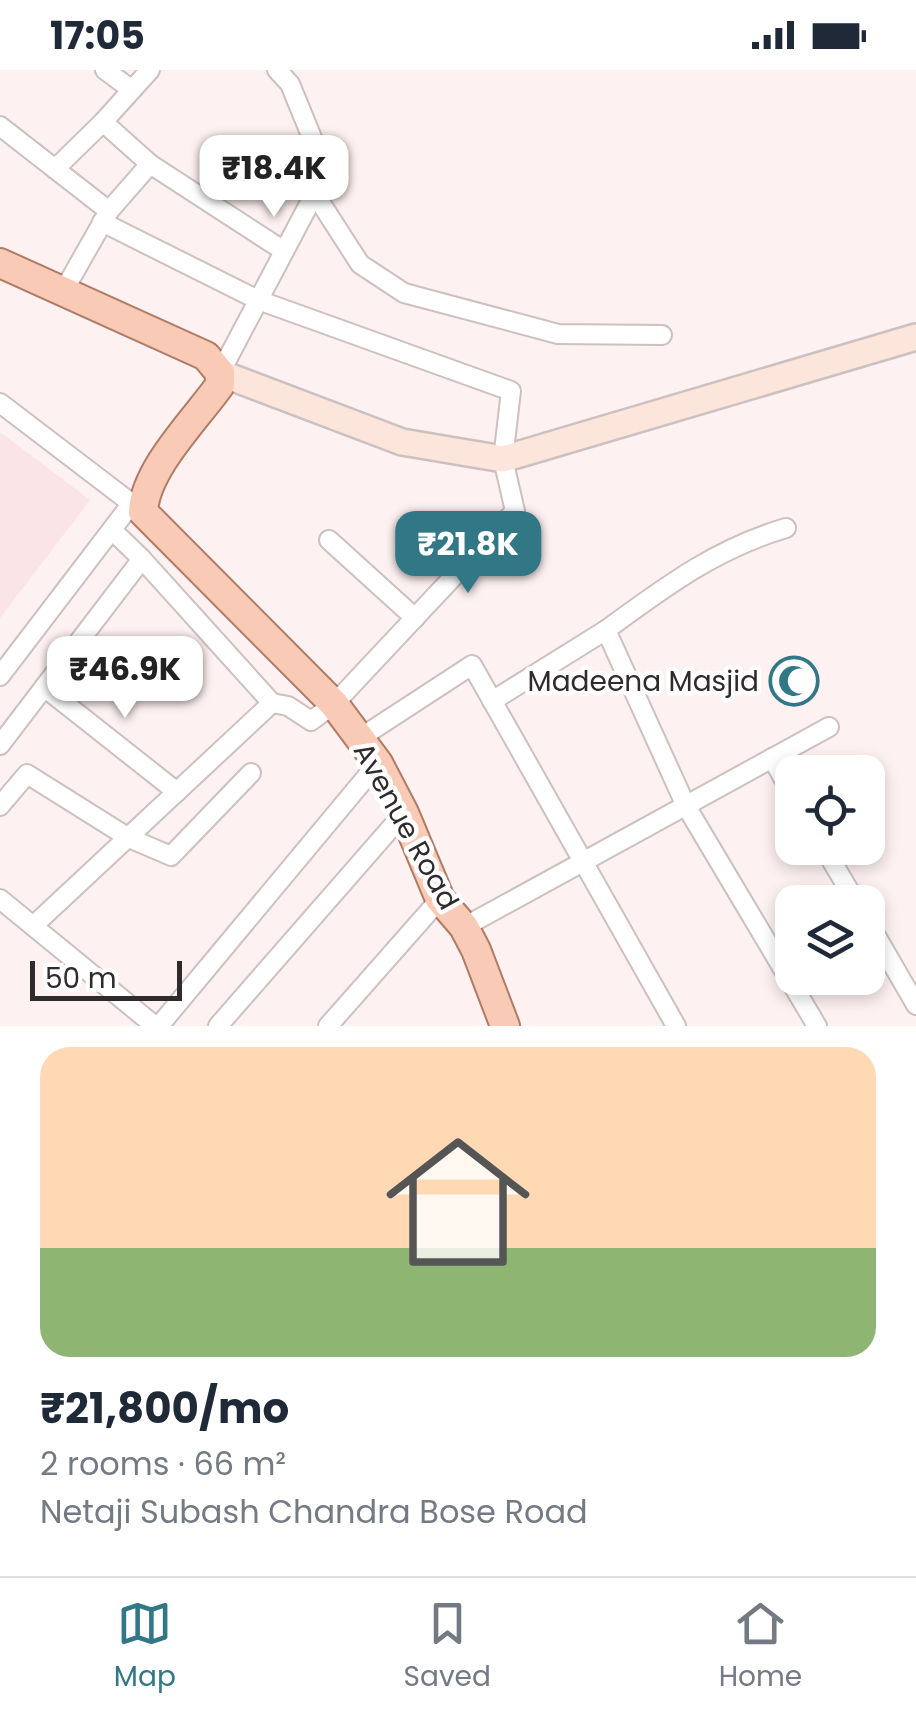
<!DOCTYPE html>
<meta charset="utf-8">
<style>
body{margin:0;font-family:Poppins,sans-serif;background:#f6f6f7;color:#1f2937;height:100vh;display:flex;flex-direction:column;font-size:38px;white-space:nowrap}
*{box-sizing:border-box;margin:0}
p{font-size:32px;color:#747a83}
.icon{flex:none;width:55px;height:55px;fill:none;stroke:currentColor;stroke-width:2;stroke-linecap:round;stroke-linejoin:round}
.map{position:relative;height:956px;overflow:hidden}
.sheet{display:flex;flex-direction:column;background:#fff;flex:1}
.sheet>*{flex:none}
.controls{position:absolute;left:775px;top:685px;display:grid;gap:20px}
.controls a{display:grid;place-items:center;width:110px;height:110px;border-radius:20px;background:#fff;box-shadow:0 5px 15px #0003;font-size:50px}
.scale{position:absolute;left:30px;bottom:25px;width:152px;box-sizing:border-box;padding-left:10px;border:5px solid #2f2a2b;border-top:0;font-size:28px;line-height:35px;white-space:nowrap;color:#2f2a2b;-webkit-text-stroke:8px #fff;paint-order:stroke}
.price{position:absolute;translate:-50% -85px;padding:0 22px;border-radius:20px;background:#fff;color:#222;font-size:32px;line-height:65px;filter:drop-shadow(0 2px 5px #0008)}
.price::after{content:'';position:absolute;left:50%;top:60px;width:30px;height:22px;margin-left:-15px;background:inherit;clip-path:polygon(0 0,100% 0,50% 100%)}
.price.on{background:#327786;color:#fff}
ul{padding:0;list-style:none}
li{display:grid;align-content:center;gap:20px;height:530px;padding:0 40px}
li+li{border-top:2px solid #e0e1e3}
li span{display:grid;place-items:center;height:310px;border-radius:30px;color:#555}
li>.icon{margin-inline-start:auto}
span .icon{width:180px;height:180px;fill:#fffc;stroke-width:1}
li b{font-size:42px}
.status{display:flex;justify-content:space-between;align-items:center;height:70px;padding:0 50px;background:#fff;direction:ltr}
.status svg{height:28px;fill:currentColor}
.tabs{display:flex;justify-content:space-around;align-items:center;height:140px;border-top:2px solid #e0e1e3;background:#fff;font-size:28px;color:#747a83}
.tabs a{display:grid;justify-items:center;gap:5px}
.tabs .on{color:#327786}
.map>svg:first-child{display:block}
.built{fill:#fae4e5}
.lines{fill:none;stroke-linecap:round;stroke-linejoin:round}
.minor-casing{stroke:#ccc0c0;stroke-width:22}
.secondary-casing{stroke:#ccc0c0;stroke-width:30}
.primary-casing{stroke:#b07b64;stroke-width:32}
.minor{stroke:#fff;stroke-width:18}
.secondary{stroke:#fce5da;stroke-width:25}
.primary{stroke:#f9cab5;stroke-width:28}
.labels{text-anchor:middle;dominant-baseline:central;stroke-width:9;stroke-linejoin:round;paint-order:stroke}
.poi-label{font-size:28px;fill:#2f2a2b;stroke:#fff;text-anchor:end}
.street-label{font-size:28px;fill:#2f2a2b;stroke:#fff}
</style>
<div class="status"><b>17:05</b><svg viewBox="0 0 49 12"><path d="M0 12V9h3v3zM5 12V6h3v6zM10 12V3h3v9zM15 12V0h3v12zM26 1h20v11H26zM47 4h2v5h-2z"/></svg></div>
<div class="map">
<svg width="916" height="956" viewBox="0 0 916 956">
<rect width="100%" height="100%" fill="#fef1f2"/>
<polygon class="built" points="0,362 90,430 0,548"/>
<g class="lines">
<g class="minor-casing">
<g id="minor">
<polyline points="105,0 132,20"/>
<polyline points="150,0 103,52 150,94"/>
<polyline points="0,56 109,141 63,222"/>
<polyline points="55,99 103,52"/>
<polyline points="315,124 360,194 404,223 558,264 662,265"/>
<polyline points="109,141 150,94 284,181"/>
<polyline points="102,152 258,230 511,321 503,389 515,441 334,634 311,651 288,636 272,633 142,489 112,460"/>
<polyline points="220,303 326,102 290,14 277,0"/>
<polyline points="0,333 139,439"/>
<polyline points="329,470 415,548"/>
<path d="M606,560c59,-43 109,-81 180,-102"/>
<polyline points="0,606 132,433"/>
<polyline points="44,617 177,722"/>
<polyline points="492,631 606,560 686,736 817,956"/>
<polyline points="360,668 472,595 676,956"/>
<polyline points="0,675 142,489"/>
<polyline points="772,688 792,724"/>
<polyline points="0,736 27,704 129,768 171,786 251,703"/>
<polyline points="824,778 856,832"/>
<polyline points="0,829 33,856 272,633"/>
<polyline points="868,852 916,935"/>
<polyline points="33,856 155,956"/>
<polyline points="464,857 829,657"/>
<polyline points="159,956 378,693"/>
<polyline points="218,956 404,743"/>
<polyline points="328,956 440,829"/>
</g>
</g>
<g class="secondary-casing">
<polyline id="secondary" points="220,303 402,372 503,389 916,267"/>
</g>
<g class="primary-casing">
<path id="primary" d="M0,193l206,93 14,17v12c-25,35 -75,84 -77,127l191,192 44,59 26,50 36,86 24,28 12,23 29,76"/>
</g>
<use href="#minor" class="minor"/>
<use href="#secondary" class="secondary"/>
<use href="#primary" class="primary"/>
</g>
<defs>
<g id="mosque-ring" transform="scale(2.5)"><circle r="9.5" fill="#fff" stroke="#327786" stroke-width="1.5"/><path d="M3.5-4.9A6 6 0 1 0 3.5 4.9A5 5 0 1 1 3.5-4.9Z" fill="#327786"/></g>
</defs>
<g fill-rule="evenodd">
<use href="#mosque-ring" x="794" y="611"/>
</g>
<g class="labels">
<g class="poi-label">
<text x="759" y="611">Madeena Masjid</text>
</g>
<g class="street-label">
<text transform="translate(406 756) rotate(61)">Avenue Road</text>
</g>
</g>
</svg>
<div class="controls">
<a><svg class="icon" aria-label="locate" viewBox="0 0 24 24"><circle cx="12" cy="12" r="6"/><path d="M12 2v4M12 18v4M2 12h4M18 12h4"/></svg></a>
<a><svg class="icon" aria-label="layers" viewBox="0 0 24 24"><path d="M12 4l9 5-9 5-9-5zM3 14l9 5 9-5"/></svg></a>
</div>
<div class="scale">50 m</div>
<b class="price" style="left:274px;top:150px">₹18.4K</b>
<b class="price on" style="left:468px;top:526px">₹21.8K</b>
<b class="price" style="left:125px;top:651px">₹46.9K</b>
</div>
<section class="sheet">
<ul>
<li><span style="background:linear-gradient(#ffd9b3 65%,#8fb573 0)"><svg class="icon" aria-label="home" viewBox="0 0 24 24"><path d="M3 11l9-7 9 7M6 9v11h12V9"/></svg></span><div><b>₹21,800/mo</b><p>2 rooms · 66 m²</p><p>Netaji Subash Chandra Bose Road</p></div></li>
</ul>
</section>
<nav class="tabs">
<a class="on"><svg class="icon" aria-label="map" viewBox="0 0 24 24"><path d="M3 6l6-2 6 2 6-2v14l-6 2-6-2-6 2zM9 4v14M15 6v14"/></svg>Map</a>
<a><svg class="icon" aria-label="saved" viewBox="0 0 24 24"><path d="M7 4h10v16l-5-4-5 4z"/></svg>Saved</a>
<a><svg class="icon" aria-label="home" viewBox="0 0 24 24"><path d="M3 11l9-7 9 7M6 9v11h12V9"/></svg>Home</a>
</nav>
